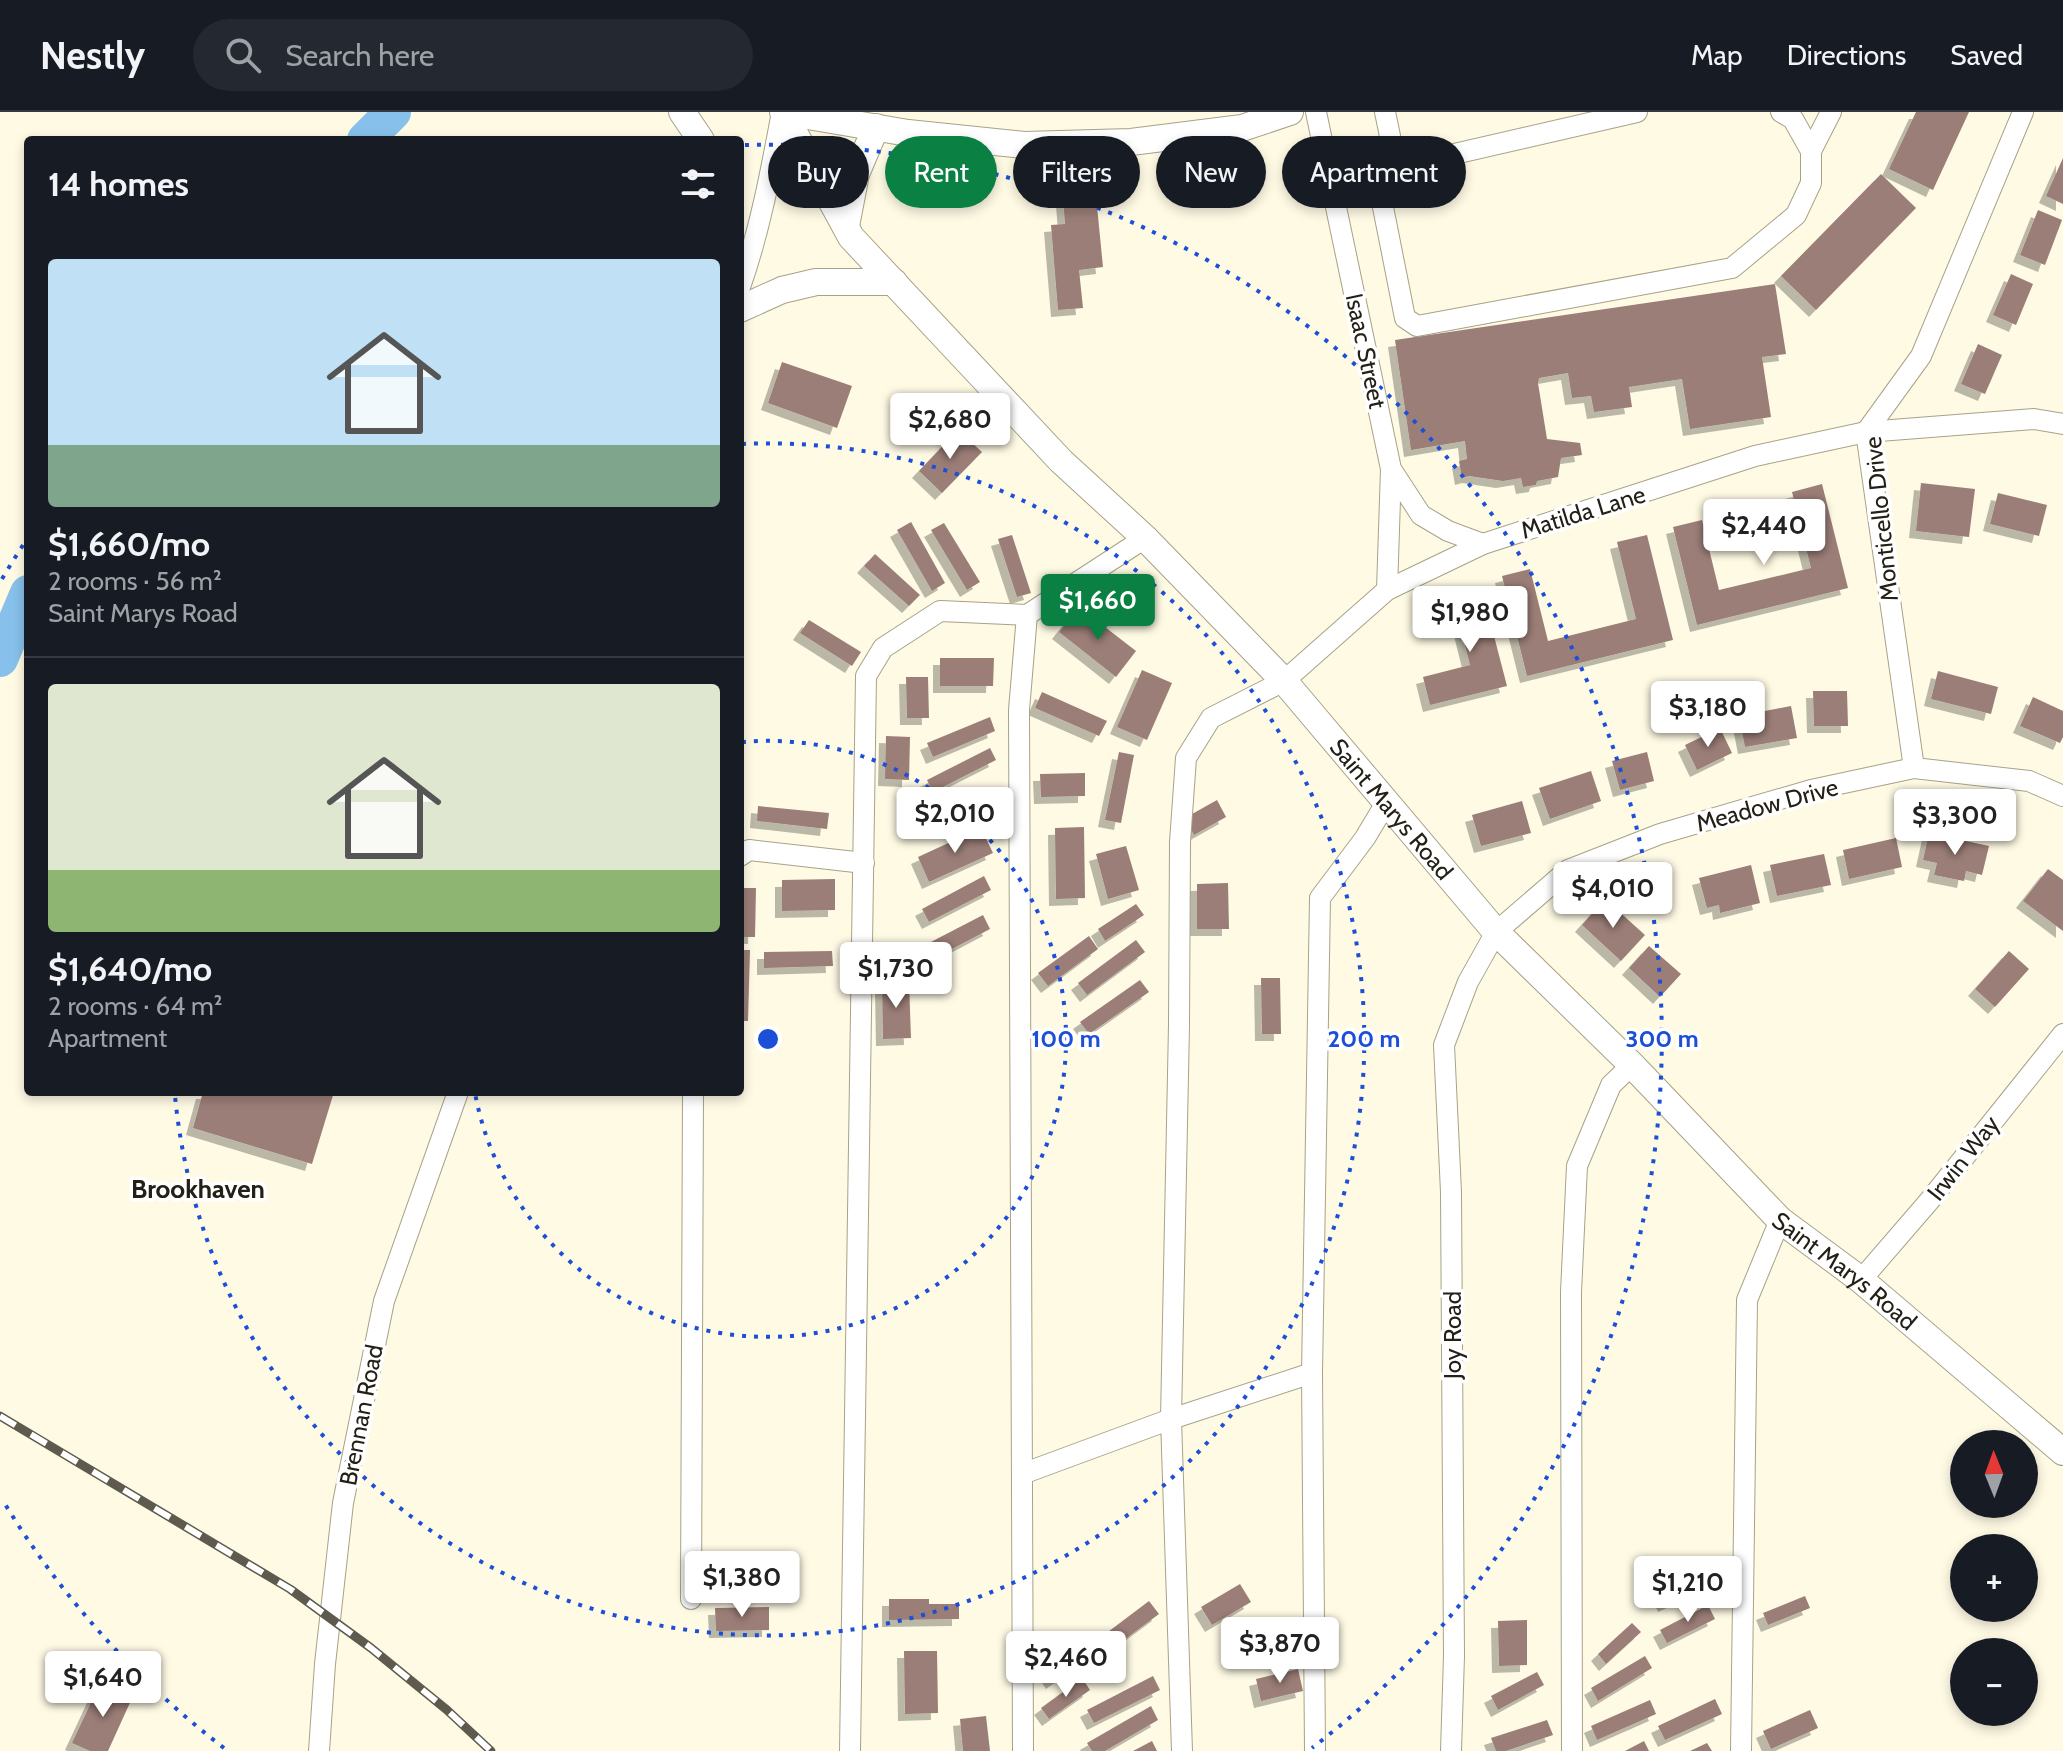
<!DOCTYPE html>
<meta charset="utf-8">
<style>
body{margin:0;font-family:Cabin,sans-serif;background:#242831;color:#f1f3f6;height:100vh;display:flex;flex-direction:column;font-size:30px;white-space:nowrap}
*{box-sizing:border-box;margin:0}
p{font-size:26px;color:#9ea1a6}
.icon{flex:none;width:44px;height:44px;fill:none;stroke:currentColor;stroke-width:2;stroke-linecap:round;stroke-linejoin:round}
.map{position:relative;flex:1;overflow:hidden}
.drawer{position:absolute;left:24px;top:24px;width:720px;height:960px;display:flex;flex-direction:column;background:#171b24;border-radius:8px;box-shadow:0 4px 12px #0003}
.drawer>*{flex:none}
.top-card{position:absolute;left:768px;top:24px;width:760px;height:72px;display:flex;gap:16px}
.needle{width:52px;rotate:359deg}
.buttons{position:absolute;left:1950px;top:1318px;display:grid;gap:16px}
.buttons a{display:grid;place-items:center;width:88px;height:88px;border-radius:50%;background:#171b24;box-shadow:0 4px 12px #0003;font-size:40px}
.price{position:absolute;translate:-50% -68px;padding:0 18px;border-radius:8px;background:#fff;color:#222;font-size:26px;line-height:52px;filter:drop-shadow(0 2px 4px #0008)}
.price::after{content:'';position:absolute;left:50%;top:48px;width:24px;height:18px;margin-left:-12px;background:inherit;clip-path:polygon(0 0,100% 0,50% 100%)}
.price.active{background:#0b8043;color:#fff}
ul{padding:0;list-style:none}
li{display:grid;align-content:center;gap:16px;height:424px;padding:0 24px}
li+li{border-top:2px solid #363941}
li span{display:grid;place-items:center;height:248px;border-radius:8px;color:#555}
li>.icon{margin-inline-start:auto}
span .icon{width:144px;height:144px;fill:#fffc;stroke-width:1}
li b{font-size:34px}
h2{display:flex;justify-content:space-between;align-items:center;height:96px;padding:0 24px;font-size:34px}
.tag{padding:0 28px;border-radius:36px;background:#171b24;box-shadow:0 4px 12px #0003;font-size:28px;line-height:72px}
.tag.active{background:#0b8043;color:#fff}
header{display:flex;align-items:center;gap:48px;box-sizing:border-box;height:112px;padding:0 40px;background:#171b24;border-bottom:2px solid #363941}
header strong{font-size:38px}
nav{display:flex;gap:44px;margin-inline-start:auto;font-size:28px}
.search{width:560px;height:72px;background:#242831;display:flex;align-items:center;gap:20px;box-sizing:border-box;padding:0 28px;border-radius:44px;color:#9ea1a6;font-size:30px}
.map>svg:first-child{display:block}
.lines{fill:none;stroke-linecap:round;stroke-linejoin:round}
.river{stroke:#87c0ea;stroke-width:36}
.building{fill:#9b7e77;filter:url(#shadow)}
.minor-casing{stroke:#a7a288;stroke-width:22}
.major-casing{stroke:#a7a288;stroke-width:28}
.minor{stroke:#fff;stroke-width:20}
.major{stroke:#fff;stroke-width:26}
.rail-casing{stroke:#5e5b4e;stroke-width:9}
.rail{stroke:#fff;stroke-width:6;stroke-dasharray:18;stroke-linecap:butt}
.ring{fill:none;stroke:#1d4ed8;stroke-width:4;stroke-dasharray:4 8}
.labels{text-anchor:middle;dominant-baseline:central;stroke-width:7;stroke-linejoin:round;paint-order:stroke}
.street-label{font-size:24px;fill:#232117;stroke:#fff}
.neighbourhood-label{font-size:26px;font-weight:bold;fill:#232117;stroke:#fff}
.centre{fill:#1d4ed8;stroke:#fff;stroke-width:4}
.ring-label{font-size:24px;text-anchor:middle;font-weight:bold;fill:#1d4ed8;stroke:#fff;stroke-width:7;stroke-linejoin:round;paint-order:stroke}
</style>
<header>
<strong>Nestly</strong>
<div class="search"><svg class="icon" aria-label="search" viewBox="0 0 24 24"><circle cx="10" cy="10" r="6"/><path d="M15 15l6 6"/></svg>Search here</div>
<nav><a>Map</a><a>Directions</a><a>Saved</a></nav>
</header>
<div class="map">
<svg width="2063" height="1639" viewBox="0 0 2063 1639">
<defs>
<filter id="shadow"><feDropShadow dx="-7" dy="7" stdDeviation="0" flood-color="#0004"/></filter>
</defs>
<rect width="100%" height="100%" fill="#fefae4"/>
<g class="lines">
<g class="river">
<polyline points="365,28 393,0"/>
<polyline points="0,547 28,481"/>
</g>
</g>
<g class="building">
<polygon points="1916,0 1969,0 1933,78 1889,57"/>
<polygon points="2063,46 2063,92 2046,84"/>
<polygon points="1881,62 1916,96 1816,198 1781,164"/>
<polygon points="1096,84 1103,155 1079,158 1083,196 1058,198 1051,113 1065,112 1063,87"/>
<polygon points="2038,98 2062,108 2045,153 2020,143"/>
<polygon points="2011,162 2033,172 2016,213 1993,203"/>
<polygon points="1775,172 1786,242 1762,245 1771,305 1690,317 1682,267 1629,275 1632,295 1594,300 1591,284 1572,286 1568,261 1539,266 1538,271 1547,327 1580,331 1582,343 1561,346 1558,365 1537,369 1536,373 1523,375 1521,366 1503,369 1469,364 1462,366 1459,349 1467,347 1465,329 1411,338 1395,228"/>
<polygon points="1978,232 2002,243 1985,282 1961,272"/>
<polygon points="782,250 852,274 837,316 768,291"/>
<polygon points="958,318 982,340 942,381 919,359"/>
<polygon points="1921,371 1975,377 1969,425 1916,419"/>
<polygon points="1822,372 1848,476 1697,513 1673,415 1702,408 1719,478 1811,456 1792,380"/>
<polygon points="1998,381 2047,393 2039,424 1990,412"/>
<polygon points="911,410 945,471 932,479 897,418"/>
<polygon points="944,411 980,470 967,478 931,418"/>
<polygon points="1012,423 1031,481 1017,485 998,427"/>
<polygon points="1647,423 1673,528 1527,564 1502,464 1530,457 1548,529 1636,507 1617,430"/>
<polygon points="875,442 920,483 909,494 864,454"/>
<polygon points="1481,474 1507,574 1430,593 1423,565 1470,553 1452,481"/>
<polygon points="1079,495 1136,539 1116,565 1059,520"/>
<polygon points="809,508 861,540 852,554 800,521"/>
<polygon points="940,546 994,546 993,574 940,574"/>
<polygon points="1142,558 1172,571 1147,628 1117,615"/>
<polygon points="1938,559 1998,575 1991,602 1931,587"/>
<polygon points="906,565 928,565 929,606 907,606"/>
<polygon points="1813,579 1847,579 1848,614 1814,614"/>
<polygon points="1042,580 1107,609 1099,624 1035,596"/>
<polygon points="2033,585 2063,599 2063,625 2060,631 2020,614"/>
<polygon points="1791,594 1797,626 1745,635 1739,604"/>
<polygon points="990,605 995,619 933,645 927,631"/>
<polygon points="1720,616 1732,641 1697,658 1685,633"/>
<polygon points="886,624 910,625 909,668 885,667"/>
<polygon points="990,636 996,648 933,680 927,668"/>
<polygon points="1119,640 1134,643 1121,711 1105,708"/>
<polygon points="1647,640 1654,669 1620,678 1612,649"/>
<polygon points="1591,659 1601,689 1550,707 1539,676"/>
<polygon points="1085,661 1085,684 1041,685 1040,662"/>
<polygon points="1217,688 1226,705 1194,723 1185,706"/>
<polygon points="1522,689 1531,721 1481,734 1472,703"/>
<polygon points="758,694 829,701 827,717 757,709"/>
<polygon points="1084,715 1085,786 1056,787 1055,716"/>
<polygon points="981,716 993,741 929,770 918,745"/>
<polygon points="1929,721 1989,734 1982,763 1966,759 1964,769 1934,763 1937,751 1923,748"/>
<polygon points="1896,726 1902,755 1849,767 1843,738"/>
<polygon points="1126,734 1139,778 1108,787 1096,742"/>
<polygon points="1824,742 1831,773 1777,784 1770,753"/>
<polygon points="1751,753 1760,791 1720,801 1719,793 1707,796 1699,766"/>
<polygon points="2048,757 2063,768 2063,819 2023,789"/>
<polygon points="984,764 991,778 929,810 922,797"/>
<polygon points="835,767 835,798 782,799 782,768"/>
<polygon points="1228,771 1229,817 1197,817 1197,772"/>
<polygon points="740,776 756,776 755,825 740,825"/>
<polygon points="1605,787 1645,823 1621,849 1582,813"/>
<polygon points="1136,792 1144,803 1105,829 1098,817"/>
<polygon points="983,803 990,817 935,846 927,832"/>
<polygon points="1089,824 1098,837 1048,874 1038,861"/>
<polygon points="1136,828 1145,840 1087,883 1078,871"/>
<polygon points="1649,834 1681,862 1660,885 1629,856"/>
<polygon points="740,838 750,838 748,909 740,909"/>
<polygon points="832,839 833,854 764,856 764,840"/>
<polygon points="2009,839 2029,857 1995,895 1975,877"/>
<polygon points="1261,866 1280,866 1281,922 1262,922"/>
<polygon points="1140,868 1149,880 1089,922 1080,910"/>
<polygon points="882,870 909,870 911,926 883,927"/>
<polygon points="203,980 334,980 312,1052 193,1016"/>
<polygon points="1715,1454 1721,1467 1665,1493 1659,1480"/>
<polygon points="1240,1472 1251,1490 1212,1513 1201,1495"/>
<polygon points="1805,1484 1810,1496 1768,1513 1763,1501"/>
<polygon points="889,1487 929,1487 929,1492 959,1492 959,1507 889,1508"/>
<polygon points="1149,1489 1159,1502 1101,1545 1092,1532"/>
<polygon points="1708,1493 1715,1507 1667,1531 1660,1518"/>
<polygon points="769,1495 769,1518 716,1519 715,1496"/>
<polygon points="1527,1508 1527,1553 1499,1554 1498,1509"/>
<polygon points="1632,1511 1641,1520 1606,1552 1598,1542"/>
<polygon points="1082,1532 1090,1544 1053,1570 1045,1558"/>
<polygon points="904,1539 937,1539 938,1601 905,1602"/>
<polygon points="1645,1544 1652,1556 1598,1589 1591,1576"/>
<polygon points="1298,1557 1303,1579 1261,1589 1256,1567"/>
<polygon points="1537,1560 1544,1573 1498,1598 1491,1584"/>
<polygon points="1153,1564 1160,1578 1094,1611 1087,1598"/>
<polygon points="1082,1566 1090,1578 1049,1607 1041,1596"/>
<polygon points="101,1569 133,1584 108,1639 90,1639 72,1631"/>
<polygon points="1715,1587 1722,1602 1665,1628 1658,1614"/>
<polygon points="1650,1588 1656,1602 1597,1628 1591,1614"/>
<polygon points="1151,1594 1158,1608 1105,1639 1092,1639 1087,1631"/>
<polygon points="1810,1598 1818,1616 1771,1637 1763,1619"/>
<polygon points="986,1604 990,1639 963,1639 960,1607"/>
<polygon points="1547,1608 1553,1623 1506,1639 1496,1639 1491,1626"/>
<polygon points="1152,1629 1157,1639 1133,1639"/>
<polygon points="1644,1629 1649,1639 1625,1639"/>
<polygon points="1707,1631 1712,1639 1690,1639"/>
</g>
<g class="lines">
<g class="minor-casing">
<g id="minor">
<polyline points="1316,0 1391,357 1421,403 1448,419 1483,432"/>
<polyline points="1385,0 1390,24 1376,60 1405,206 1417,214 1732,156 1796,103 1811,71 1811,39 1793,7 1781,0"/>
<polyline points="1811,39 1831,0"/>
<polyline points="1376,60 1637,0"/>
<path d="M740,175c20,-57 31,-116 42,-175"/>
<polyline points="1387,478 1391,357"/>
<polyline points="1914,656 1866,320 1921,244 2023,0"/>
<polyline points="740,744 749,738 864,751"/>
<polyline points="1861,1168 1930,1088 2063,922"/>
<polyline points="1312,1261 1320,786 1365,726 1386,691"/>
<polyline points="1022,1362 1171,1307 1182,1639"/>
<polyline points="691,1487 693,980"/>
<polyline points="319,1639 325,1552 343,1391 384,1189 458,980"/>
<polyline points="850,1639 866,564 883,536 940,499 1027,503"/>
<polyline points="1023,1639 1019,598 1027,503 1145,426"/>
<polyline points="1315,1639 1312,1261 1171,1307 1179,913 1180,730 1186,646 1211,606 1284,569 1387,478 1483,432 1755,344 1866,320 2034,307 2063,312"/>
<polyline points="1451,1639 1454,1544 1451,1080 1444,933 1468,870 1496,820 1568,758 1660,722 1811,678 1914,656 2029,669 2063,684"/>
<polyline points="1572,1639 1571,1180 1577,1054 1611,973 1632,953"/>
<polyline points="1741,1639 1747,1188 1780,1108"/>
</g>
</g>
<g class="major-casing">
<g id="major">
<polyline points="682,0 701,28"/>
<path id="s1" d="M783,0l68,125 210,224 84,77 139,143 212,251 136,133 148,155 81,60 202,172"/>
<polyline points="784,0 908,21 1024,33 1131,30 1242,16 1290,0"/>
<polyline points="846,114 856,62 876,15"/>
<polyline points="740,197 782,178 816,170 894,170"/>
</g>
</g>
<use href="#minor" class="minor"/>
<use href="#major" class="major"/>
<g class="rail-casing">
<polyline id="rail" points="0,1304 290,1477 371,1536 447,1598 491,1639"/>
</g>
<use href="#rail" class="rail"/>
</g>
<g class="ring">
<path d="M742 630A298 298 0 1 1 475 981"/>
<path d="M742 332A596 596 0 1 1 175 984"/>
<path d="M224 1636A894 894 0 0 1 2 1387M2 467A894 894 0 0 1 27 427M745 33A894 894 0 0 1 1312 1636"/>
</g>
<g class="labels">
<g class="street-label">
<text transform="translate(1366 239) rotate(78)">Isaac Street</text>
<text transform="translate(1583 400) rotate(-17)">Matilda Lane</text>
<text transform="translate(1881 407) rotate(-96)">Monticello Drive</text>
<text transform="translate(1767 693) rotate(-15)">Meadow Drive</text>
<text stroke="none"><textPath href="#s1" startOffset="930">Saint Marys Road</textPath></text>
<text transform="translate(1963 1046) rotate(-52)">Irwin Way</text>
<text stroke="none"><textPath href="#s1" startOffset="1578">Saint Marys Road</textPath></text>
<text transform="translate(1452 1223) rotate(-90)">Joy Road</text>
<text transform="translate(361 1303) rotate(-79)">Brennan Road</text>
</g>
<g class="neighbourhood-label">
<text x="198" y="1077">Brookhaven</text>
</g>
</g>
<circle cx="768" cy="927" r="12" class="centre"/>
<g class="ring-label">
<text x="1066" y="935">100 m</text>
<text x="1364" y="935">200 m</text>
<text x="1662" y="935">300 m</text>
</g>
</svg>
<div class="buttons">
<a><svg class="needle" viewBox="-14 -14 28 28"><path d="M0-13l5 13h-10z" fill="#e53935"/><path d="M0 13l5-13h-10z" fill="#9ea1a6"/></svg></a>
<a>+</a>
<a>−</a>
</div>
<b class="price" style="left:950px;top:349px">$2,680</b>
<b class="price" style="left:1764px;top:455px">$2,440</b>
<b class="price active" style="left:1098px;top:530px">$1,660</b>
<b class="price" style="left:1470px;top:542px">$1,980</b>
<b class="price" style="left:1708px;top:637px">$3,180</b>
<b class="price" style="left:955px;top:743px">$2,010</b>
<b class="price" style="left:1955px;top:745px">$3,300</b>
<b class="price" style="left:1613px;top:818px">$4,010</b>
<b class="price" style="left:896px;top:898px">$1,730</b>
<b class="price" style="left:742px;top:1507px">$1,380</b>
<b class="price" style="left:1688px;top:1512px">$1,210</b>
<b class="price" style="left:1280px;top:1573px">$3,870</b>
<b class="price" style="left:1066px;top:1587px">$2,460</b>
<b class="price" style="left:103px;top:1607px">$1,640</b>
<div class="top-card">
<a class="tag">Buy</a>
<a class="tag active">Rent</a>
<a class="tag">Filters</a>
<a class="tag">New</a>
<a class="tag">Apartment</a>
</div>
<section class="drawer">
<h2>14 homes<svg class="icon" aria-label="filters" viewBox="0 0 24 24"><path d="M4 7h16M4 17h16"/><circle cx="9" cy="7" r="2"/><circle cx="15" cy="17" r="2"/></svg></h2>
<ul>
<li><span style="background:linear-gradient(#bfe0f5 75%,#7fa58c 0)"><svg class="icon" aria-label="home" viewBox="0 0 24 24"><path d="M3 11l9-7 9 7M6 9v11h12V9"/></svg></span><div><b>$1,660/mo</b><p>2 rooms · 56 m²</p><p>Saint Marys Road</p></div></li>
<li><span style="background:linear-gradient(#dfe7d0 75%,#8fb573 0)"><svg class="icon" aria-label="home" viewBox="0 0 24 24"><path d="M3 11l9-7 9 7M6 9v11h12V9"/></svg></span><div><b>$1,640/mo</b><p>2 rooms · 64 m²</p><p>Apartment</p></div></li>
</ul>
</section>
</div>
